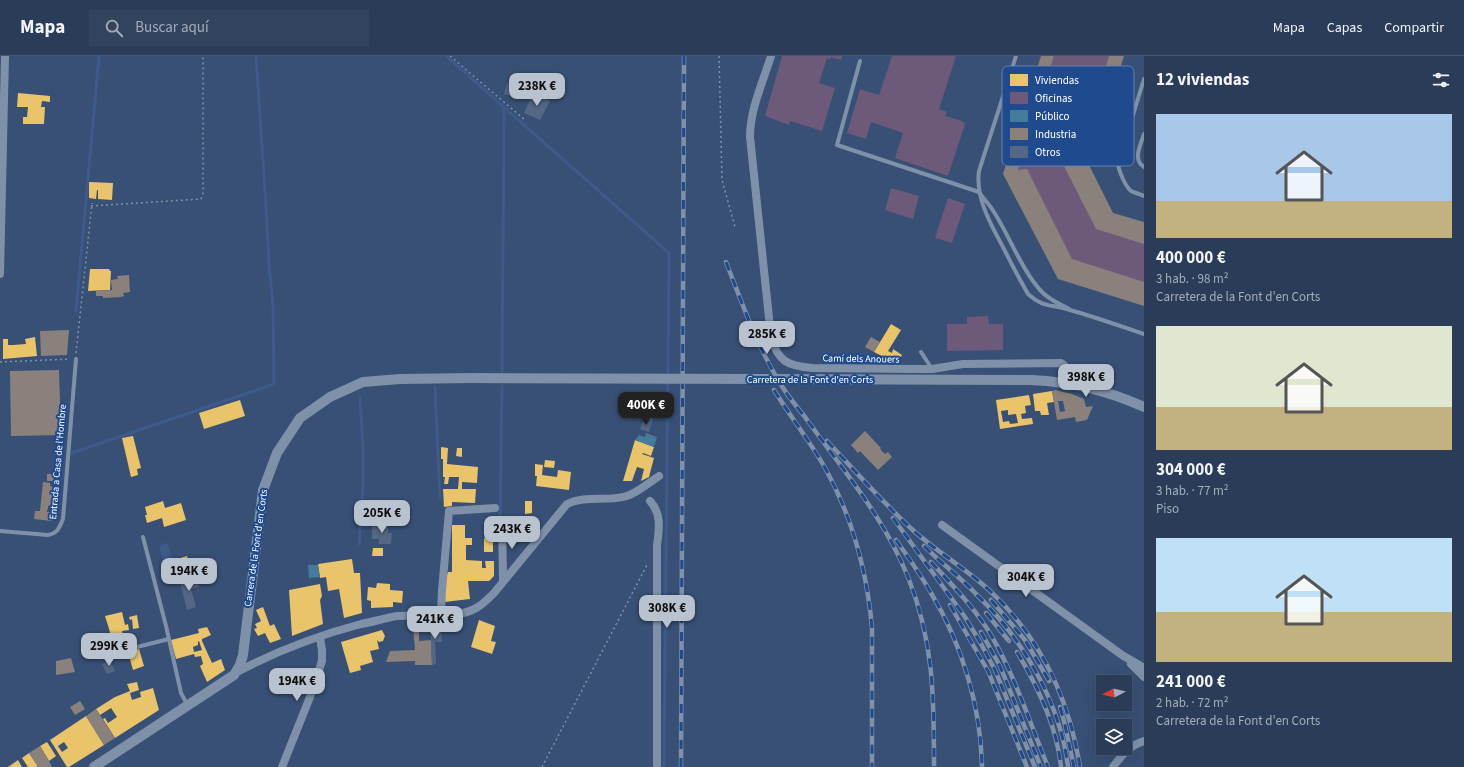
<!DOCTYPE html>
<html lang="es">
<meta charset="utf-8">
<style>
body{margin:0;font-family:"Source Sans 3",sans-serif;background:#32435e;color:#f1f3f6;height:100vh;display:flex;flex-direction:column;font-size:15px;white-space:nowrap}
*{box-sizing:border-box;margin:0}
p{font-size:13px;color:#a5adba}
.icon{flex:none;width:22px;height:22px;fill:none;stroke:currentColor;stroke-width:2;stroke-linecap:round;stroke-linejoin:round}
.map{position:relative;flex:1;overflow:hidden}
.side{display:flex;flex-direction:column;background:#2a3c58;width:320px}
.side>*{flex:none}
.needle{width:26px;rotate:263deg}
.controls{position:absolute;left:1096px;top:619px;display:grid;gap:8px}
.controls a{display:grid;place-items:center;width:36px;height:36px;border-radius:0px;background:#2a3c58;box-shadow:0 4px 16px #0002,0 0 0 1px #46566e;font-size:20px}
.price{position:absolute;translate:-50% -34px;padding:0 9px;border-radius:8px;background:#b9c2cf;color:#111;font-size:13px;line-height:26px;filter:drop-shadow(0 1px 2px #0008)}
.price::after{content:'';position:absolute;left:50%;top:24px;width:12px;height:9px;margin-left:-6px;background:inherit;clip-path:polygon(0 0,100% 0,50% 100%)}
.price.on{background:#222;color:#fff}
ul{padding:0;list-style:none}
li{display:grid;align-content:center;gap:8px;height:212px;padding:0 12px}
li span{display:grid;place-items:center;height:124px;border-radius:0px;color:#555}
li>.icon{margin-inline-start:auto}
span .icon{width:72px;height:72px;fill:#fffc;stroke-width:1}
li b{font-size:17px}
h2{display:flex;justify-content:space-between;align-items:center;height:48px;padding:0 12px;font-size:17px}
header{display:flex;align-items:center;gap:24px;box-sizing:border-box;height:56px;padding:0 20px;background:#2a3c58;border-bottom:1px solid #46566e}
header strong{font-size:19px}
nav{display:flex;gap:22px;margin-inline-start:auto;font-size:14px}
.search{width:280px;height:36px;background:#32435e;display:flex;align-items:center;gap:10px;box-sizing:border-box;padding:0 14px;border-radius:0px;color:#a5adba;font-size:15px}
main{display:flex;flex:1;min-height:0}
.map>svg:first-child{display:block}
.water{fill:#3d5a8b}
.homes{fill:#e9c46a;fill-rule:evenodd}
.offices{fill:#6d597a}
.public{fill:#457b9d}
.industry{fill:#8a817c;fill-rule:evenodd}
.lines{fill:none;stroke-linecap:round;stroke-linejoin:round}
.stream{stroke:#3d5a8b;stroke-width:3}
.building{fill:#546785}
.path{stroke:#7f91a9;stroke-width:1.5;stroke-dasharray:2 3;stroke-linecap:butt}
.service{stroke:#7f91a9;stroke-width:4}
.minor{stroke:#7f91a9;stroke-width:8}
.tertiary{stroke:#7f91a9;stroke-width:10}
.rail-casing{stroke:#7f90a8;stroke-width:4.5}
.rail{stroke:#1f4a8e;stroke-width:3;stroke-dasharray:9;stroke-linecap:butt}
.tertiary-bridge{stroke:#7f91a9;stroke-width:10}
.labels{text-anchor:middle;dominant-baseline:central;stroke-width:4;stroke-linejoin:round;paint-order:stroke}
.street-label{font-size:10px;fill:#fff;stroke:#1f4a8e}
.key{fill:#1f4a8e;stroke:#6280b0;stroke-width:1}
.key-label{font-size:11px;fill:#fff}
</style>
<header>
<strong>Mapa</strong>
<div class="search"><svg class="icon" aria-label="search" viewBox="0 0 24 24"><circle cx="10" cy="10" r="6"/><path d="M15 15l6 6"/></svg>Buscar aquí</div>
<nav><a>Mapa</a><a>Capas</a><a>Compartir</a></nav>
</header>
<main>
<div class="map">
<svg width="1144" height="711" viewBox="0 0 1144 711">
<rect width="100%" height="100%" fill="#385075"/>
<polygon class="water" points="164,487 168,488 172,504 164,507 159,491"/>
<g class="homes">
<polygon points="18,37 50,40 50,46 42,45 41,51 45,51 44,68 23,68 23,61 27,61 28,51 17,51"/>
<polygon points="89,126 113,127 112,144 98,143 98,134 97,134 96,143 89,142"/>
<polygon points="90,213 109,213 110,215 111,215 110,234 88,235"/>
<polygon points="891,268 901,274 888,295 892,297 893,293 902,299 898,306 888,303 874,296"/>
<polygon points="35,281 37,300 3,303 3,283 8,283 8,289 13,289 26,288 25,283"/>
<polygon points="1052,335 1054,346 1047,347 1049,359 1041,359 1040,355 1035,355 1033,338"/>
<path d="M1029,339l2,10 -6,1 1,7 -5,1 1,5 10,-1 1,6 -33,5 -4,-29zM1008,354v5l8,-1 2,9 -8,1 -1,-3 -6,1 -2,-11z"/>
<polygon points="240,344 245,360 204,373 199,357"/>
<polygon points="133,380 141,412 137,413 138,419 131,421 122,382"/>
<polygon points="635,384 654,391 651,400 643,397 642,398 654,402 651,413 649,421 641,425 644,413 637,411 632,425 623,425"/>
<polygon points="441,391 448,392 447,408 478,411 477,427 462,426 462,433 476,433 475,447 452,446 452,450 444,451 443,433 458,433 459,421 449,421 448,428 444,428 445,421 443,421 443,403 441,403"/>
<polygon points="457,392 462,392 462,401 456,400"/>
<polygon points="545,404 555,405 554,412 544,411"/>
<polygon points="535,408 543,409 542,419 557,421 558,414 571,416 569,434 536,430 537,420 535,420"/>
<polygon points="163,445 165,452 181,447 186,464 164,471 162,462 147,467 145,459 147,459 145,451"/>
<polygon points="525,445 532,445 532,457 525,458"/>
<polygon points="503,466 509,466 509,473 526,471 525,479 521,479 521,484 503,485"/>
<polygon points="452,469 465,469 465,482 472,482 472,489 466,489 466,504 482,505 482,512 486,512 485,505 494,505 494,520 489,525 468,525 470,543 444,546 446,522 448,516 452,516"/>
<polygon points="484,482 493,483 493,496 484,496"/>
<polygon points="373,492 383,492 383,500 372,500"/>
<polygon points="187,500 188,504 175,508 174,504"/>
<polygon points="352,503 354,517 360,517 362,557 344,562 339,533 328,535 326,521 320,522 318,508"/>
<polygon points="377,527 390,528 390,534 403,535 402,547 393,546 393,551 371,552 371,545 367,544 368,531 376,532"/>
<polygon points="320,528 322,540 320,544 323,568 292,580 289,534"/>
<polygon points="263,551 270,570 274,568 281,583 270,587 265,577 258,580 254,573 257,572 255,568 261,565 256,554"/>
<polygon points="122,556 125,569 128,568 129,574 122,575 125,587 114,589 105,560"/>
<polygon points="137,559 139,572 133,573 132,563 130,564 129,561"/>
<polygon points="479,564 495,570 491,585 496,586 492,598 471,591"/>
<path d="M207,571l4,8 -9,4v2l10,22 9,-4 4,11 -18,12 -7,-16 3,-2 -2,-8 -6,1 -1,-3 -18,5 -5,-19 28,-7 -1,-4zM199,585l3,9 -8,2 -1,-5 5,-2v-3z"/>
<polygon points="382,574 385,580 383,585 379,586 377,584 379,593 370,595 373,606 360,610 361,614 350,617 341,586"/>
<polygon points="139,593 144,610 133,614 128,596"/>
<polygon points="137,626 139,634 130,637 132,644 141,641 140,636 153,632 159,654 115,682 103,663 105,662 108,667 117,661 111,652 100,659 96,653 115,641 130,635 127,628"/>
<path d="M86,660l18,29 -35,22h-2l-17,-27zM64,686l4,6 -6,4 -4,-6z"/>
<polygon points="47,686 56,700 49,705 40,690"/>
<polygon points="29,697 38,710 36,711 28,711 22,702"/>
<polygon points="18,704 22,711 8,711 11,709"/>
</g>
<g class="offices">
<polygon points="782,0 842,0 841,4 831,1 830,4 827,2 819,27 835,32 822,75 790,65 789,69 765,60"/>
<polygon points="892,0 956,0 939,53 947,56 945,60 962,65 965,68 948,120 895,102 903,77 871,66 866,83 847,77 860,33 879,39"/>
<polygon points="1054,0 1109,0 1073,110 1103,166 1144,180 1144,234 1066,209 1018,114"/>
<polygon points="891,132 919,140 913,163 885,154"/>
<polygon points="948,142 965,148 952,187 935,182"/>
<polygon points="988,260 989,268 1003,268 1003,294 947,295 947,268 967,268 967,261"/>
</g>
<g class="public">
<polygon points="647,355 653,356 652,366 643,365"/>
<polygon points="646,377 657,381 654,391 635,384 639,379 645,381"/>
<polygon points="308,509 318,509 320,521 309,522"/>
</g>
<g class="industry">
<polygon points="1041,0 1054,0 1018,114 1027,113 1072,203 1144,226 1144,250 1058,223 1003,118"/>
<polygon points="1109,0 1124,0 1089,109 1113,157 1144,166 1144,188 1096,173 1064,110 1073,110"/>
<polygon points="129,219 130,236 123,237 124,240 121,241 103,242 103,240 96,240 96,235 112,234 111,224 118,223 117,220"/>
<polygon points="69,274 67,299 41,300 40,275"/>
<polygon points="871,281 880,286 874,296 865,291"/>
<polygon points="59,314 61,379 11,380 10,315"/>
<path d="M1055,334l17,4 12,5 2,8 7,-1 -6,14 -11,2 -1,-5 -18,3 -5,-29zM1058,345h5l2,10 -5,1z"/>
<polygon points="865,375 881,392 880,393 885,398 888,396 892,401 878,414 860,395 858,397 851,389"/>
<rect x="47" y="418" width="9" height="7"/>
<polygon points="43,426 50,427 50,430 55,432 53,450 48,450 48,454 47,453 47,456 52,456 52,465 34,463 35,455 40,455"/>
<polygon points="413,570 419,570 419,585 431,584 432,609 415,609 415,605 386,606 390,595 415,594"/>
<polygon points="71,602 75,616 56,619 56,605"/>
<polygon points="80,645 85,653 75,659 70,651"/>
<polygon points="96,653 115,682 104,689 86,660"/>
<polygon points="40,690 49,705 52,711 38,711 29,697"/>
</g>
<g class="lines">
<g class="stream">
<polyline points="446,0 669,197 664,711"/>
<polyline points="76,255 99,0"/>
<polyline points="502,316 504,51"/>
<polyline points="435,331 440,442"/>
<polyline points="72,397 274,328 273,249 269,210 266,150 256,0"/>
<polyline points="500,464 502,330"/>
<polyline points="359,488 363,429 363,392 360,341"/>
</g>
</g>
<g class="building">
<polygon points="521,23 526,24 522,43 504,38 507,27 519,29"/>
<polygon points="533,37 550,45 540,64 524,57"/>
<polygon points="643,365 652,366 649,376 640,373"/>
<polygon points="388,469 388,477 392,477 391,488 379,488 379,483 372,483 372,470"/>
<polygon points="196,522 199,531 191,533 196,551 187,554 180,526"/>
<polygon points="441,568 442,586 435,586 436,608 432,609 430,569"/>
<polygon points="110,604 115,615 107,618 102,608"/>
</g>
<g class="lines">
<g class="path">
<polyline points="450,0 525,64"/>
<polyline points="719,0 722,124 735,171"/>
<polyline points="91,150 201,143 203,138 203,0"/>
<polyline points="76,297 92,147"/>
<polyline points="0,306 70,303"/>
<polyline points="542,711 648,507"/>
</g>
<g class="service">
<path d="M1016,0l-37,115c-4,28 13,55 26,80 7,14 15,29 23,43 15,14 24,10 42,16 25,7 50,16 74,24"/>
<path d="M860,5l-23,84 142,47c4,6 9,11 13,17 17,25 30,63 51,84 7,7 17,11 26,16"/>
<path d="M1144,23l-26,85c1,7 7,22 13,27 4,2 9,3 13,5"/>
<path d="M1144,78c-3,10 -12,26 0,33"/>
<polyline points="921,296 932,313"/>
<path d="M0,475l48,4c10,-2 11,-7 15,-16l13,-160"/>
<polyline points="143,481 166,570 181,637 188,650"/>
<polyline points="133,592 169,583"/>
</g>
<g class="minor">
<path d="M771,0c-8,26 -21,53 -21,81l21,200c7,25 17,29 42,31l100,1h19l31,-5 98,-1c8,5 9,11 7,20"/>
<polyline points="0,218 5,0"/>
<path d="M650,445c12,13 9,28 7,45v221"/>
<polyline points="502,464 503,524"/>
<polyline points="942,469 1122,599 1144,612"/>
<polyline points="441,559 442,534 449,455 495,452"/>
<polyline points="1131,608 1144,621"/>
<path d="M237,616c38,-20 82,-37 124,-48 12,-2 24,-6 36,-8 26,-2 58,5 81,-9 6,-4 11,-9 16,-14l73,-89c19,-9 40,-2 60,-8 10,-3 23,-14 32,-20"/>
<polyline points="282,711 310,641 322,605 322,594 320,582"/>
<path d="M1113,711c8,-11 17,-22 31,-26"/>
</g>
<g class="tertiary">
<path d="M1031,324c41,2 75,10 113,27"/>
<polyline points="94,711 234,619 240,609 243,599 263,434 277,397 300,362 330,341 363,326 400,323 472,322"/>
</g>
<g class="rail-casing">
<g id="rail">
<path d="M726,206c16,41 31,84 54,121 7,12 16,23 25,34 37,52 79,100 103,160 26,65 26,121 26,190"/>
<path d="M774,334c16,26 35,50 50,76 28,50 43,105 48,162v139"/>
<path d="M827,385c29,31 57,63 88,91 24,21 51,37 74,58 52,48 80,108 91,177"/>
<polyline points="893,462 965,561 980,586 995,614 1035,711"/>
<path d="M896,484c12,17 25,35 35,53 31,51 50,114 51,174"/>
<path d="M924,490c17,17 36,31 52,48 47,45 84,108 92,173"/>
<path d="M931,506c21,23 44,46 60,73 24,41 39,88 57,132"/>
<polyline points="991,544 1025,584 1049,625"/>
<polyline points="950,549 988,615 1027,711"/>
<polyline points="986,557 1009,585"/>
<polyline points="981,576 1000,610 1041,711"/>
<path d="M1017,596c21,35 40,74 44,115"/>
<polyline points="1060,651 1064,665 1074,711"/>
<polyline points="681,711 684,0"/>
</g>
</g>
<use href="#rail" class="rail"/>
<polyline class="tertiary-bridge" points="472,322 1031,324"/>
</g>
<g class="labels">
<g class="street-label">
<text transform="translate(861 303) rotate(1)">Camí dels Anouers</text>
<text x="810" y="324">Carretera de la Font d'en Corts</text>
<text transform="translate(58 406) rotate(-85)">Entrada a Casa de l'Hombre</text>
<text transform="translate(256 492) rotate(-82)">Carrera de la Font d'en Corts</text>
</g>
</g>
<rect x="1002" y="10" width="132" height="100" rx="6" class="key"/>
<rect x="1010" y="18" width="18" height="12" fill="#e9c46a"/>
<rect x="1010" y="36" width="18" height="12" fill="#6d597a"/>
<rect x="1010" y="54" width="18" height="12" fill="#457b9d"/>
<rect x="1010" y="72" width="18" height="12" fill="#8a817c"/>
<rect x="1010" y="90" width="18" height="12" fill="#546785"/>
<g class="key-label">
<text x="1035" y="28">Viviendas</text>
<text x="1035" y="46">Oficinas</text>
<text x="1035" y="64">Público</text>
<text x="1035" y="82">Industria</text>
<text x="1035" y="100">Otros</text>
</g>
</svg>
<div class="controls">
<a><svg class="needle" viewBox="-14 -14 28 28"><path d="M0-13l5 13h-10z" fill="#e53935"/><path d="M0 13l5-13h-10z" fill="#a5adba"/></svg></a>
<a><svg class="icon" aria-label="layers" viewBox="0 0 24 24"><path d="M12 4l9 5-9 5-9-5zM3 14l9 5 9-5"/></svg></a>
</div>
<b class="price" style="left:537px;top:51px">238K €</b>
<b class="price" style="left:767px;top:299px">285K €</b>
<b class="price" style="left:1086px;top:342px">398K €</b>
<b class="price on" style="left:646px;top:370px">400K €</b>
<b class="price" style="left:382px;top:478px">205K €</b>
<b class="price" style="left:512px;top:494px">243K €</b>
<b class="price" style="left:189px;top:536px">194K €</b>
<b class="price" style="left:1026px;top:542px">304K €</b>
<b class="price" style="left:667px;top:573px">308K €</b>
<b class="price" style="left:435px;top:584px">241K €</b>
<b class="price" style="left:109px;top:611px">299K €</b>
<b class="price" style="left:297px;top:646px">194K €</b>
</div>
<section class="side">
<h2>12 viviendas<svg class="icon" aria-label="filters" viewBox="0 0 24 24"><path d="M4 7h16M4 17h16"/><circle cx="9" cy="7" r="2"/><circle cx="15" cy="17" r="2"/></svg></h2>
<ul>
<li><span style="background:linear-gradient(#a9c7e8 70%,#c2b280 0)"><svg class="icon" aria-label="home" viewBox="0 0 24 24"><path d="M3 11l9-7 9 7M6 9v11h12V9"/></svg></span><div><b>400 000 €</b><p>3 hab. · 98 m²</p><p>Carretera de la Font d'en Corts</p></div></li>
<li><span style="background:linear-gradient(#dfe7d0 65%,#c2b280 0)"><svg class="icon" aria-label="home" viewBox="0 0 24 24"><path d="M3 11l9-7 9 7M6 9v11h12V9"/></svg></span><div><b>304 000 €</b><p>3 hab. · 77 m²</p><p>Piso</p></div></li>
<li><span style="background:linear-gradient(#bfe0f5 60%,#c2b280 0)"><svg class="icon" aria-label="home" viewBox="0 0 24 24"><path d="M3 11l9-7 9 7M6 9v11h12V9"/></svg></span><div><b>241 000 €</b><p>2 hab. · 72 m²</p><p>Carretera de la Font d'en Corts</p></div></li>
</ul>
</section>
</main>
